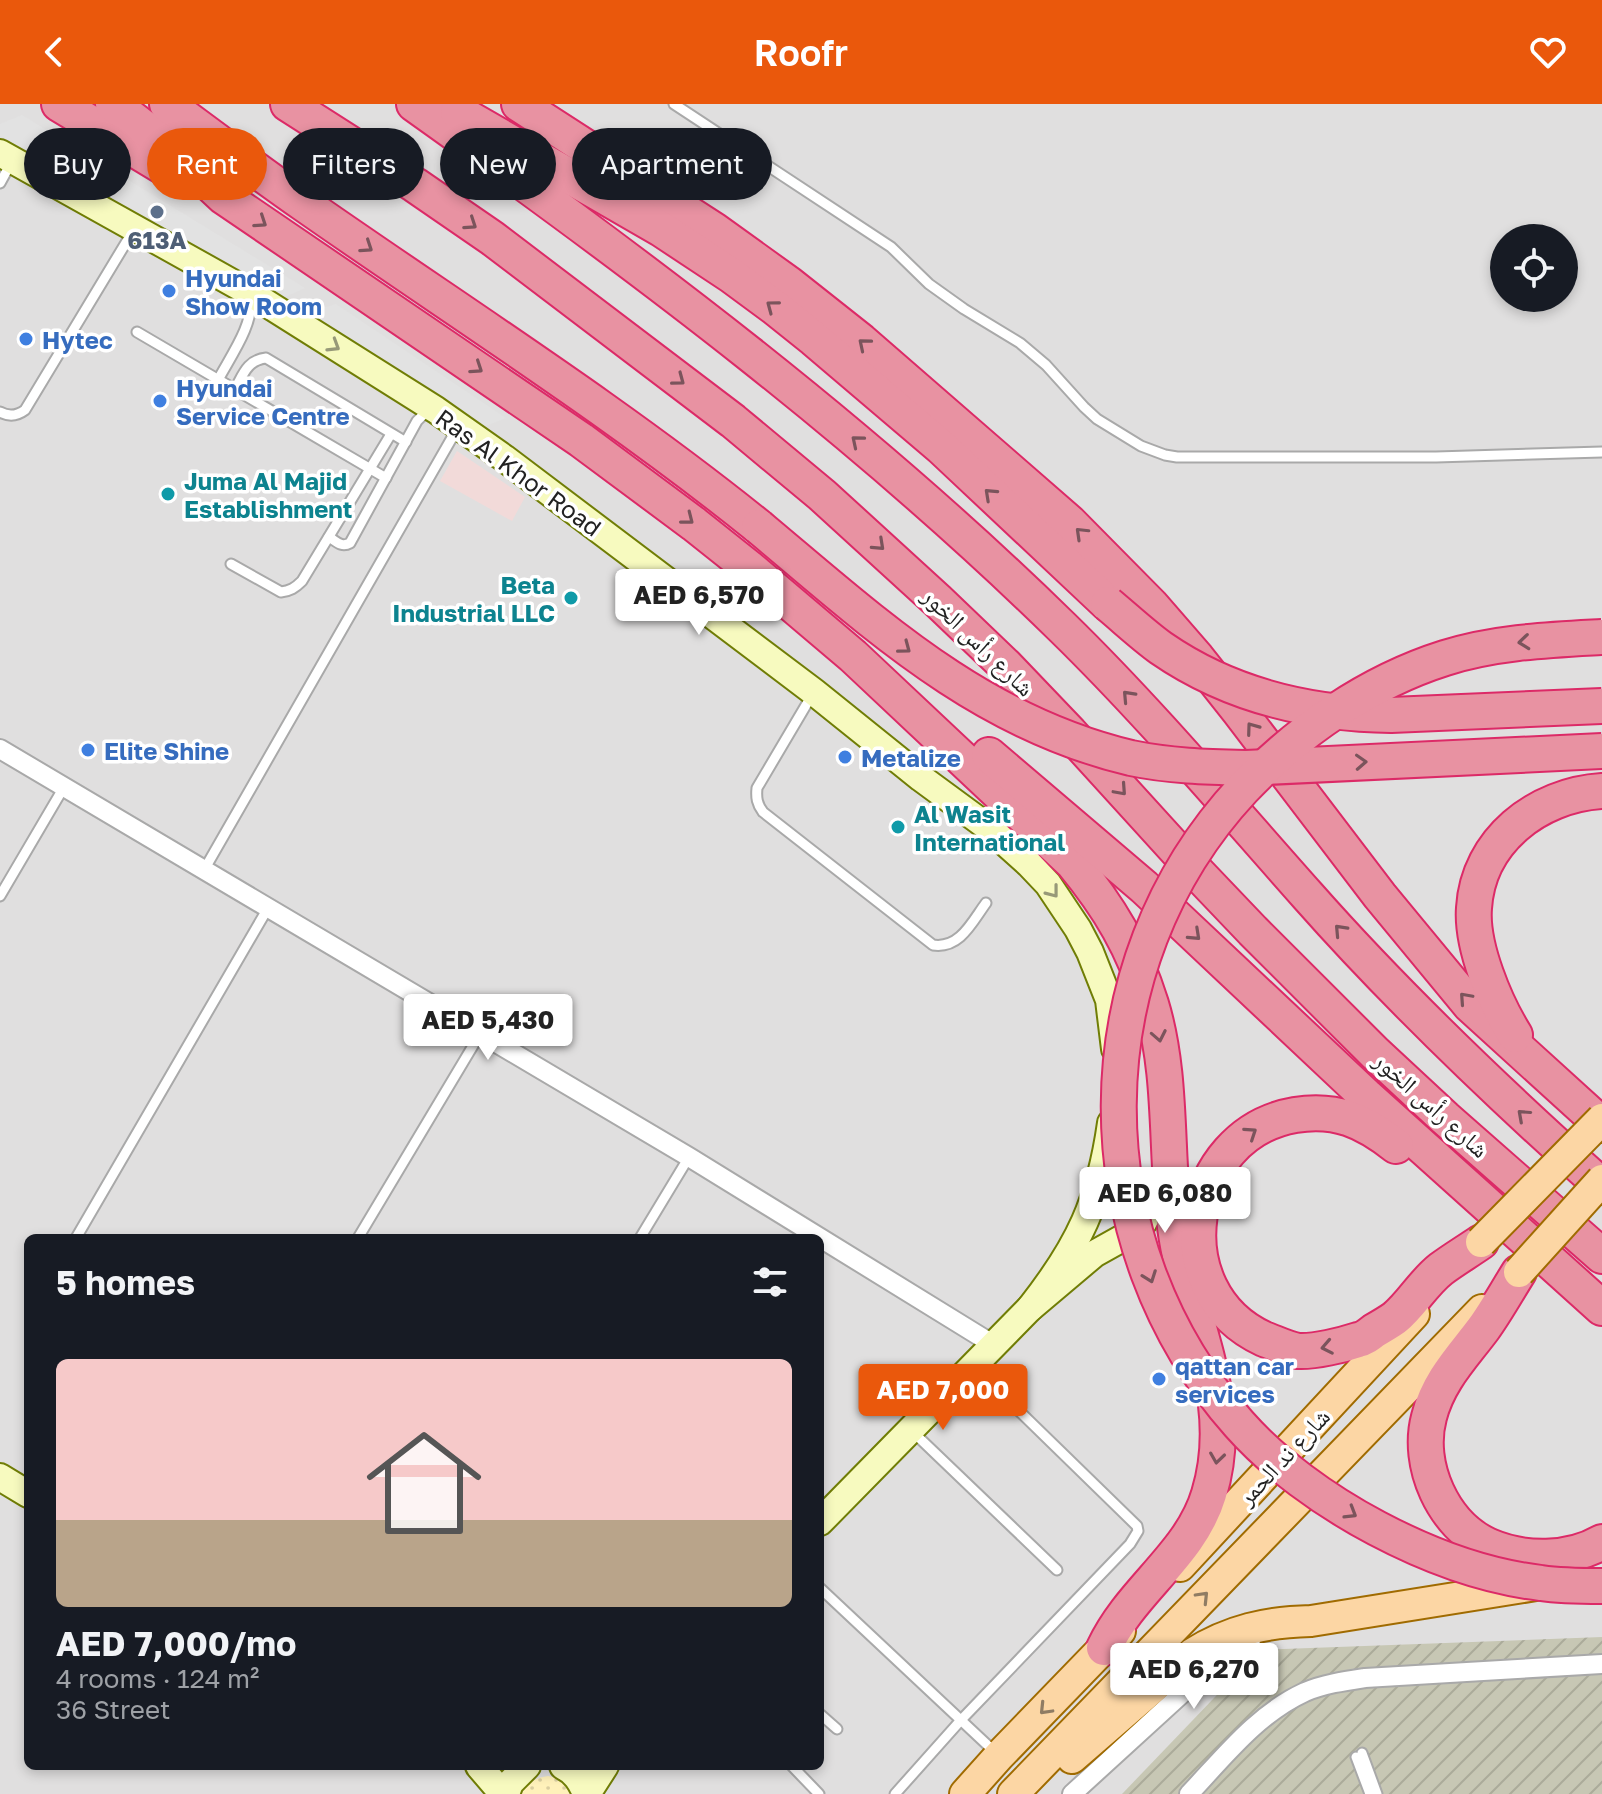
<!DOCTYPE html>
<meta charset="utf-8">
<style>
body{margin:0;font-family:"Golos Text","Noto Naskh Arabic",sans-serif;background:#20242c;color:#f1f3f6;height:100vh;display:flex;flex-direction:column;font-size:30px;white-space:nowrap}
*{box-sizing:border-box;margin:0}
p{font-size:26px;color:#9ea1a6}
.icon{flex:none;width:44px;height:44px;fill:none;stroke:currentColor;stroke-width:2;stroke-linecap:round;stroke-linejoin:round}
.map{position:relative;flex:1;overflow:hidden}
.sheet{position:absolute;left:24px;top:1130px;width:800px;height:536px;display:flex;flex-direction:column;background:#171b24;border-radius:12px;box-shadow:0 4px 12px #0003}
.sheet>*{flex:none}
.top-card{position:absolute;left:24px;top:24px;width:800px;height:72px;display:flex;gap:16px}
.tools{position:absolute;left:1490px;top:120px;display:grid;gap:16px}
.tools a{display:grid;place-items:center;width:88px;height:88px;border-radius:50%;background:#171b24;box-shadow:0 4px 12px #0003;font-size:40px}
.price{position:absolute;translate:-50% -68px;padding:0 18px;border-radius:8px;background:#fff;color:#222;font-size:26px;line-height:52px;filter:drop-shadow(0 2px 4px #0008)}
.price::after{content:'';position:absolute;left:50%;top:48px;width:24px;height:18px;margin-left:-12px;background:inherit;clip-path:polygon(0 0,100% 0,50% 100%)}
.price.selected{background:#ea580c;color:#fff}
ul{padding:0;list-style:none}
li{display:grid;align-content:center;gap:16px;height:424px;padding:0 32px}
li span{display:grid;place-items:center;height:248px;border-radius:12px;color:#555}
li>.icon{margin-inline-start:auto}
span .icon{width:144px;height:144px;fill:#fffc;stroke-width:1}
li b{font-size:34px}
h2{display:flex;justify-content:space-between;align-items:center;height:96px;padding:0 32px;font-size:34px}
.chip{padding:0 28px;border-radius:36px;background:#171b24;box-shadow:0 4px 12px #0003;font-size:28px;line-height:72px}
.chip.selected{background:#ea580c;color:#fff}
header{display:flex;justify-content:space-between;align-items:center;height:104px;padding:0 32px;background:#ea580c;color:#fff;font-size:36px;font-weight:600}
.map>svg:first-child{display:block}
.residential{fill:#e0dfdf;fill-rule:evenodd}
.commercial{fill:#f2dad9}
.construction{fill:url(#construction-furrows)}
.sand{fill:url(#sand-dots)}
.parking{fill:#e2e2e2}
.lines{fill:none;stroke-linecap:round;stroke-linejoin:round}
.lane-casing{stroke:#a9a9a9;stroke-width:13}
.street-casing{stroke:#a9a9a9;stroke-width:22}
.secondary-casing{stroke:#707d05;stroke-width:30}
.primary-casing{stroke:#a06b00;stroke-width:34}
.highway-casing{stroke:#dc2a67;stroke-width:38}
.lane{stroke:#fff;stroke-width:9}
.street{stroke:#fff;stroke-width:18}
.secondary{stroke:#f7fabf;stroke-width:26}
.primary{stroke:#fcd6a4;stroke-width:30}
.highway{stroke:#e892a2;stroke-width:34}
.primary-bridge-casing{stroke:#a06b00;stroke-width:34;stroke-linecap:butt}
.highway-bridge-casing{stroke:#dc2a67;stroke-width:38;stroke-linecap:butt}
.primary-bridge{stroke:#fcd6a4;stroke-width:30}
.highway-bridge{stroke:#e892a2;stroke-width:34}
.oneway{stroke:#7b545c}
.oneway2{stroke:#979978}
.oneway3{stroke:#8f7c63}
.service-dot{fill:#5c6f8a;stroke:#fff;stroke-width:3}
.shop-dot{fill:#3f7fe0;stroke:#fff;stroke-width:3}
.culture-dot{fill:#0f9aa8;stroke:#fff;stroke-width:3}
.labels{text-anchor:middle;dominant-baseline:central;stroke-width:7;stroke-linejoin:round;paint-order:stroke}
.service-label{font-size:24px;font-weight:bold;fill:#4e5e75;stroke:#fff}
.shop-label{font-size:24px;font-weight:bold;fill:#366cbe;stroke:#fff;text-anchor:start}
.street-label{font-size:24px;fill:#222;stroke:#fff}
.culture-label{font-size:24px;font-weight:bold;fill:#0d838f;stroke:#fff;text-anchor:start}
</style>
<header><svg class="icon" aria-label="back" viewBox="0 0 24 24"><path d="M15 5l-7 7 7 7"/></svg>Roofr<svg class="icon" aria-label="heart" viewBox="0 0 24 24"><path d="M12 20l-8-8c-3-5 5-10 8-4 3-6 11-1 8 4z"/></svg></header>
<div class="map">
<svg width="1602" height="1690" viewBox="0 0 1602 1690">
<defs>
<pattern id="construction-furrows" width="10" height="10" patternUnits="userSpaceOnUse" patternTransform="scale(2)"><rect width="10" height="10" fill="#c7c7b4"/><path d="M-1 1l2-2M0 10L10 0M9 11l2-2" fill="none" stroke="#abab9a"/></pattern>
<pattern id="sand-dots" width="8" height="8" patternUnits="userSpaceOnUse" patternTransform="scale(2)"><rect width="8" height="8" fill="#fff1ba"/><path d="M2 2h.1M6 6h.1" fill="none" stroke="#dacea0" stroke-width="1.8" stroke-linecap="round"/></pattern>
</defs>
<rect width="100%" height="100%" fill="#f2efe9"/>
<path class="residential" d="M0,0h1602v1690h-1602zM1504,134h60v60h-60zM28,1134h792v528h-792z"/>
<polygon class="commercial" points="457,347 525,393 512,417 440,377"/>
<polygon class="construction" points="1602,1533 1602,1690 1122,1690 1260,1546"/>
<path class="sand" d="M548,1672c14,3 18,7 26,18h-53c7,-12 14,-16 27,-18z"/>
<g class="parking">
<polygon points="22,11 305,184 283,194 0,32 0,20"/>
<polygon points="336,200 506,314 481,324 309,208"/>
</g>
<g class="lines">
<g class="lane-casing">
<g id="lane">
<polyline points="674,0 891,143 929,180 964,205 1020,239 1046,261 1084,303 1097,315 1141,342 1165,351 1177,353 1436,353 1602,348"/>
<polyline points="0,79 11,59"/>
<polyline points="137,228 386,374"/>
<path d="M218,276c12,-23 37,-57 32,-82"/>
<path d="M235,285c8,-14 12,-29 31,-31l140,84"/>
<path d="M0,308c9,5 17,4 25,-2l108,-179"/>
<path d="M329,433c7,4 12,11 21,6l67,-122 8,-8 8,-2"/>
<path d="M231,460l50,28c9,-1 14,-4 21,-11l89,-147"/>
<path d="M812,591l-55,93c-1,10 0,16 6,24l170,133c27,4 39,-23 53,-42"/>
<polyline points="204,766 457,325"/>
<polyline points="0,792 64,683"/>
<polyline points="76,1134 268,804"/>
<polyline points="358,1134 480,930"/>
<polyline points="640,1134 689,1053"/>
<polyline points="913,1328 1057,1466"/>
<polyline points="820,1484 997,1650"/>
<polyline points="820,1610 837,1625"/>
<polyline points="1362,1649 1377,1690"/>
<polyline points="1356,1653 1370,1690"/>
<polyline points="792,1662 819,1690"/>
<polyline points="895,1690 961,1616 1130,1440 1138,1427 1137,1422 975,1264"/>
</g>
</g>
<g class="street-casing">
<g id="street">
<polyline points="0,645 689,1053 994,1241"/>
<polyline points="1072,1690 1221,1554 1251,1536"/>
<path d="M1189,1690c35,-37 68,-80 116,-102 19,-8 40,-11 60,-14l237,-14"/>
</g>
</g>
<g class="secondary-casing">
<g id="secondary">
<polyline points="0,49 247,187 436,306 504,354 814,588 921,674 989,724 1029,760 1048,780 1078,825 1090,848 1109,896 1115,945"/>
<path d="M1030,1204c49,-62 70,-107 81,-185"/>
<polyline points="0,1373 28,1390"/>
<path d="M820,1418l210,-214 64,-54 43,-24c22,-21 10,-52 -21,-50"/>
<polyline points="479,1662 503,1690"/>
<path d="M563,1662c12,6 18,15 23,28"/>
<polyline points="506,1690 510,1679 527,1662"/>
<polyline points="587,1690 605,1662"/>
</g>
</g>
<g class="primary-casing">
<g id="primary">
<polyline points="1180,1462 1414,1210"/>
<path d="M1072,1654l120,-104c38,-24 75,-32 119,-33l225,-36"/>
<polyline points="965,1690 999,1652 1120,1527"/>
<polyline points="1013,1690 1482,1206"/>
</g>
</g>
<g class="highway-casing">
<g id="highway">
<polyline points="59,0 165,64"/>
<path d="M113,0l65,50 46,43 357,243 113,84 54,43 105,89 219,206c38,46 61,85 79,142 22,72 14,149 24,223 12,92 63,172 34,267 -18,61 -78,96 -105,154"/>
<path d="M167,0c46,34 91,68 137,100 153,107 310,206 455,323"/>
<polyline points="288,0 415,81 492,134 733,317 822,391 937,496 1005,561 1070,629 1191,762 1253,827 1375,949 1445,1014 1602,1152"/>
<path d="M414,0c226,161 449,328 648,523 87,85 165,178 246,269 91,103 191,198 294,290"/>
<polyline points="519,0 714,126 789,180 861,237 1069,418 1151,501 1197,554 1239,607 1380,792 1470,901 1602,1021"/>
<polyline points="458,8 661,125 732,172 774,203 814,235 941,343 1108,500"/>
<polyline points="989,651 1144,783 1366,992 1602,1204"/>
<path d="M1515,931c-20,-32 -44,-89 -41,-127 4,-67 63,-113 128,-117"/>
<path d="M1396,1042c-32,-25 -60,-38 -101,-31 -110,19 -134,177 -31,224 11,4 23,10 34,12 16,1 45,-6 60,-11 6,-1 11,-5 16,-9 7,-4 14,-8 21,-13 17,-14 28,-35 46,-49 12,-9 27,-18 40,-27"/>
<path d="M1519,1168c-12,19 -23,39 -36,57 -21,28 -45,52 -54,88 -13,48 14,108 60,129 35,15 80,15 113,-4"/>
</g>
</g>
<use href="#lane" class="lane"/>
<use href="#street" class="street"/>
<use href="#secondary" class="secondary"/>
<use href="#primary" class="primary"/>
<use href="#highway" class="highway"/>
<g class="primary-bridge-casing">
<g id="primary-bridge">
<polyline points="1481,1138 1602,1015"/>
<polyline points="1519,1168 1602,1076"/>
</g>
</g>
<g class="highway-bridge-casing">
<g id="highway-bridge">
<path d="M759,423c116,97 220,195 372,231 38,8 76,9 115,10l356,-17"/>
<path d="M1108,500c18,15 35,31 53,44 68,47 149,66 230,67l211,-9"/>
<path d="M1602,533c-54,3 -106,5 -157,21 -76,24 -147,73 -202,131 -165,177 -165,454 -4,635 69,78 198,147 302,159 20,3 41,3 61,3"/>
</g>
</g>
<use href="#primary-bridge" class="primary-bridge"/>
<use href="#highway-bridge" class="highway-bridge"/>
</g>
<defs><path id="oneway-chevron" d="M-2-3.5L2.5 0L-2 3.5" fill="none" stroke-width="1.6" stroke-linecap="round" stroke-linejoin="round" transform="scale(2)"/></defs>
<g class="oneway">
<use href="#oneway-chevron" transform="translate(261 118) rotate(34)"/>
<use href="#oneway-chevron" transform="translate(471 120) rotate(34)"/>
<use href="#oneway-chevron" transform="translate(367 143) rotate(34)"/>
<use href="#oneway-chevron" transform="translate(772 202) rotate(-143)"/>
<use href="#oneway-chevron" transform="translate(864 240) rotate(-140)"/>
<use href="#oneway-chevron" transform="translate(477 264) rotate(34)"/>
<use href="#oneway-chevron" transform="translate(679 276) rotate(37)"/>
<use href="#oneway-chevron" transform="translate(857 337) rotate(-140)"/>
<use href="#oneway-chevron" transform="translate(990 390) rotate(-137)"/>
<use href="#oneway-chevron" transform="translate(688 415) rotate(38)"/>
<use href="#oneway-chevron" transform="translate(1081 429) rotate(-136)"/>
<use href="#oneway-chevron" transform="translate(879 441) rotate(43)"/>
<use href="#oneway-chevron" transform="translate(1524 538) rotate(174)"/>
<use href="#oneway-chevron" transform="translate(905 544) rotate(37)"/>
<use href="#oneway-chevron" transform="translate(1128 592) rotate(-133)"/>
<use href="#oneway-chevron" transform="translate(1252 624) rotate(-126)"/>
<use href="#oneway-chevron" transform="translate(1361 658) rotate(-3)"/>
<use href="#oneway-chevron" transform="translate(1121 686) rotate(48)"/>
<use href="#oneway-chevron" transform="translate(1340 826) rotate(-133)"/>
<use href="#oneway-chevron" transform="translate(1195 831) rotate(43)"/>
<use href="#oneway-chevron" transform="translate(1465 894) rotate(-132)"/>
<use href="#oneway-chevron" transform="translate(1159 932) rotate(79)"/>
<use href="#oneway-chevron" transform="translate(1523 1011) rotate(-138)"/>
<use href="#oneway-chevron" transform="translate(1251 1029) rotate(-34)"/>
<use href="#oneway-chevron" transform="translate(1150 1173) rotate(70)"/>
<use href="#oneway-chevron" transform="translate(1327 1243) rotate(169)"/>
<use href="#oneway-chevron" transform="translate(1217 1354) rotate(98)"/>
<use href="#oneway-chevron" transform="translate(1351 1409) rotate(31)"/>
</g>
<g class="oneway2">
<use href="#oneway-chevron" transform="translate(334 242) rotate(32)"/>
<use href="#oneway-chevron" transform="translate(1053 788) rotate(52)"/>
</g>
<g class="oneway3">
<use href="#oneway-chevron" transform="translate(1203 1493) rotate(-46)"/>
<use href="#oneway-chevron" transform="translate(1045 1605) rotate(134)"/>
</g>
<circle class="service-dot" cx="157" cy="108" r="8"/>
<g class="shop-dot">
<circle cx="169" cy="187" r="8"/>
<circle cx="26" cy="235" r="8"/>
<circle cx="160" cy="297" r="8"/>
<circle cx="88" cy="646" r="8"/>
<circle cx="845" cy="653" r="8"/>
<circle cx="1159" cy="1275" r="8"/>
</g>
<g class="culture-dot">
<circle cx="168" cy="390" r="8"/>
<circle cx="571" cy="494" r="8"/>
<circle cx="898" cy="723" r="8"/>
</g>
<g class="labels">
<g class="service-label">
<text x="157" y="135">613A</text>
</g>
<g class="shop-label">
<text x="185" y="173">Hyundai<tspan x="185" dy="28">Show Room</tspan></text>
<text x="42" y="235">Hytec</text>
<text x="176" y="283">Hyundai<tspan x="176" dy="28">Service Centre</tspan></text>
<text x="104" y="646">Elite Shine</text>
<text x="861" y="653">Metalize</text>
<text x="1175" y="1261">qattan car<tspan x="1175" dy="28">services</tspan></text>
</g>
<g class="street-label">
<text transform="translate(519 368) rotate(36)">Ras Al Khor Road</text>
<text transform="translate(979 537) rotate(44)">شارع رأس الخور</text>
<text transform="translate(1432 1000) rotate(42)">شارع رأس الخور</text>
<text transform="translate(1283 1352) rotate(-47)">شارع ند الحمر</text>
</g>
<g class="culture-label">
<text x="184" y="376">Juma Al Majid<tspan x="184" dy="28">Establishment</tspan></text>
<text x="555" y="480" text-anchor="end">Beta<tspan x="555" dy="28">Industrial LLC</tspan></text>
<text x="914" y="709">Al Wasit<tspan x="914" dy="28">International</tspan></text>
</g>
</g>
</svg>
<div class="tools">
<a><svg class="icon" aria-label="locate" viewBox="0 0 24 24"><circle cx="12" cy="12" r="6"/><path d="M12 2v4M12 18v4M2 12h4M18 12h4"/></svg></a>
</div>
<b class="price" style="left:699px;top:533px">AED 6,570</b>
<b class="price" style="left:488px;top:958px">AED 5,430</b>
<b class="price" style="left:1165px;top:1131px">AED 6,080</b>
<b class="price selected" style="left:943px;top:1328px">AED 7,000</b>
<b class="price" style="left:1194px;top:1607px">AED 6,270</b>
<div class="top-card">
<a class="chip">Buy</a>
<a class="chip selected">Rent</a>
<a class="chip">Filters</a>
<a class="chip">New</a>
<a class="chip">Apartment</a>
</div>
<section class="sheet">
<h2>5 homes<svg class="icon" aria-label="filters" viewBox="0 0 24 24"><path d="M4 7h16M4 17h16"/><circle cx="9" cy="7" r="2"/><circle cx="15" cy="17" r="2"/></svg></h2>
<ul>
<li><span style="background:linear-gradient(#f6c9c9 65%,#b9a48a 0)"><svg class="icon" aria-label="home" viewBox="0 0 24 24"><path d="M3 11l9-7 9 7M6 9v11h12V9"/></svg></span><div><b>AED 7,000/mo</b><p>4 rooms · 124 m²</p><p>36 Street</p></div></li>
</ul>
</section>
</div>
